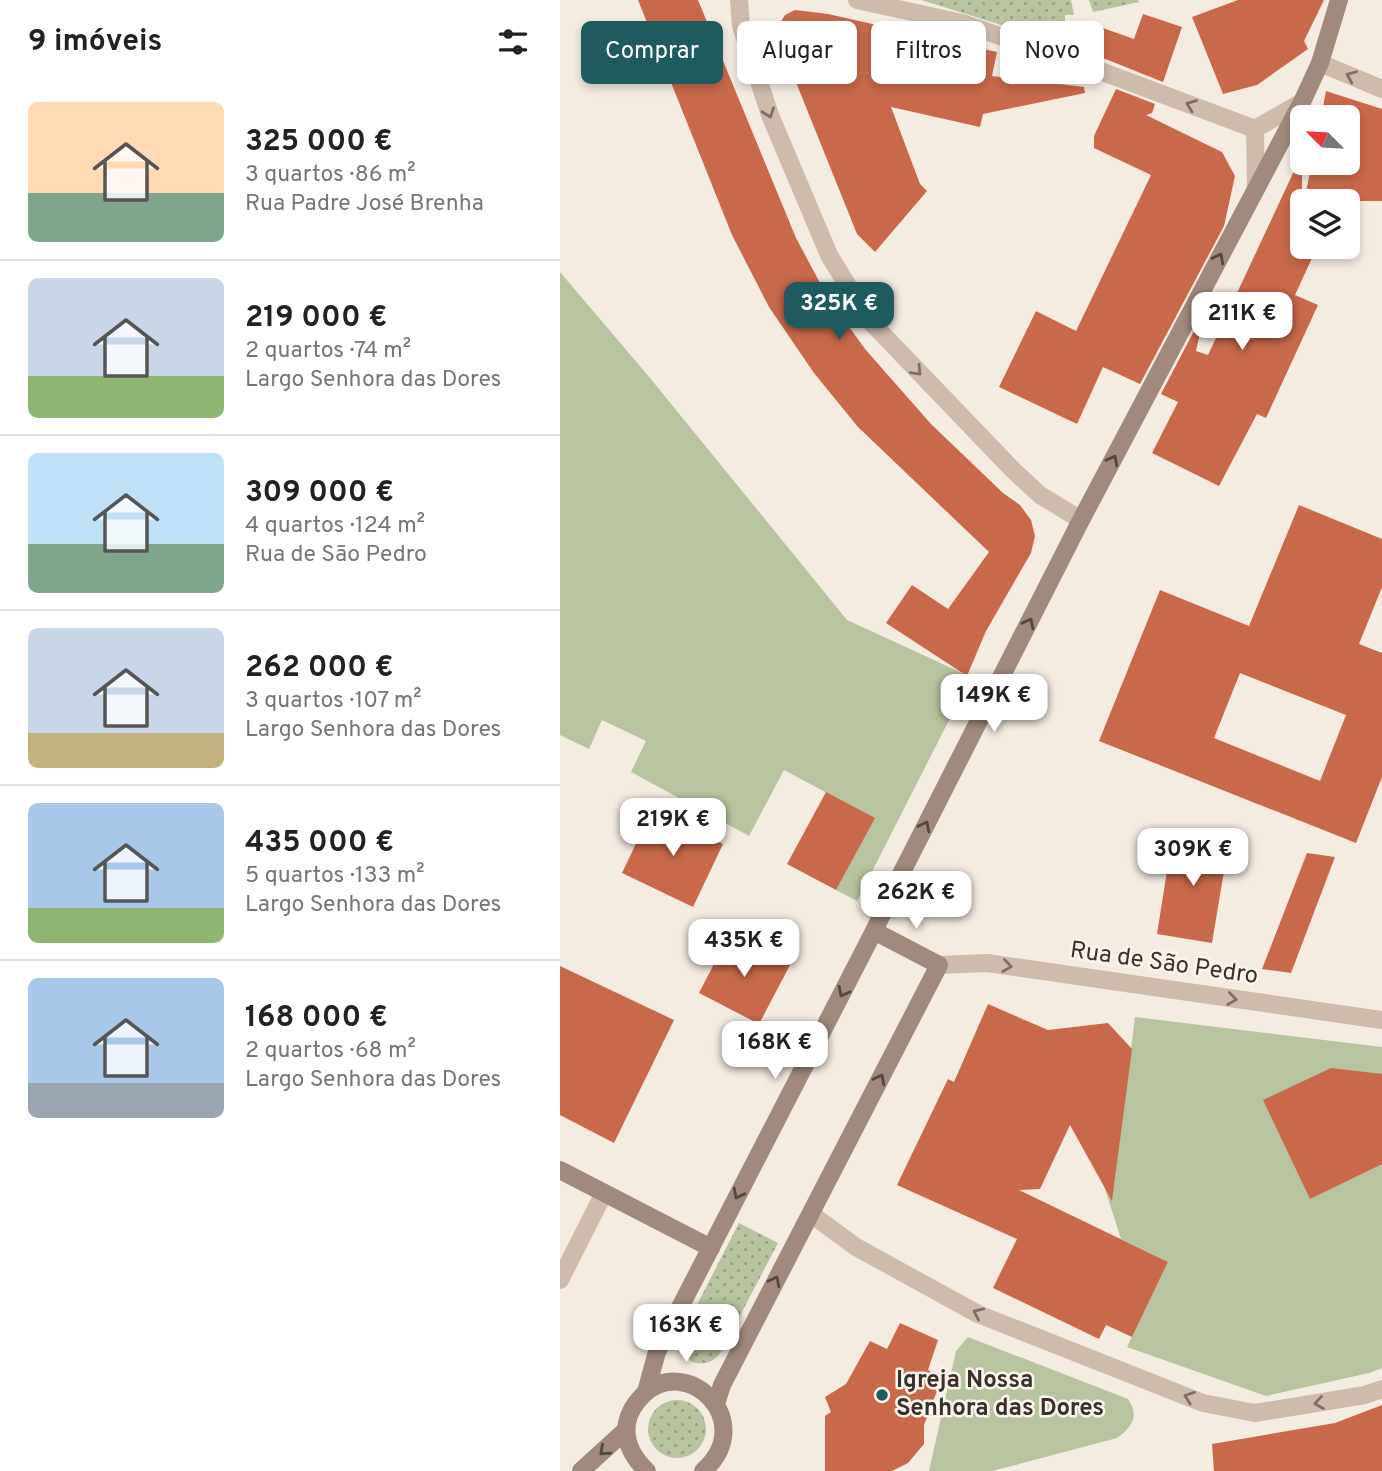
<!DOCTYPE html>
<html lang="pt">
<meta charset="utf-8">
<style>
body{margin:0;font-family:Overpass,sans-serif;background:#f6f6f6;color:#222;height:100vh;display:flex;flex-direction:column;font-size:26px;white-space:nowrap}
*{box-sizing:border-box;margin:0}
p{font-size:23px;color:#767676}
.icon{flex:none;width:38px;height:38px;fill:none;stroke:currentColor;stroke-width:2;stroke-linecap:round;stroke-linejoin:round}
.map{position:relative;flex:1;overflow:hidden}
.side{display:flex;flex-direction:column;background:#fff;width:560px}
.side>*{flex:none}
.banner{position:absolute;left:21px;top:21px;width:665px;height:63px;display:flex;gap:14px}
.needle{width:46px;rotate:294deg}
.controls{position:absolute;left:730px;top:105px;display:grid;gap:14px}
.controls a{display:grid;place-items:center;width:70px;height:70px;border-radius:10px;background:#fff;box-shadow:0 4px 10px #0003;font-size:35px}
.price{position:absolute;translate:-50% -60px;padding:0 16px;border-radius:14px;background:#fff;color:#222;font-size:23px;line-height:46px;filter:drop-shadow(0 2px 4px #0008)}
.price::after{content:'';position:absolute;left:50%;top:42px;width:21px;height:16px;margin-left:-10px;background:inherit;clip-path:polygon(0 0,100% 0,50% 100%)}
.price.current{background:#1f5a5e;color:#fff}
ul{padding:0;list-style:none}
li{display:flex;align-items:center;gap:21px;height:175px;padding:0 28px}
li+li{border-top:2px solid #e0e0e0}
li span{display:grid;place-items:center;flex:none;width:196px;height:140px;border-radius:10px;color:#555}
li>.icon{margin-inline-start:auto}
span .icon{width:84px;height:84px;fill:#fffc;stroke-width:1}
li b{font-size:30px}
h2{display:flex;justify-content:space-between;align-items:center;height:84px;padding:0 28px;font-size:30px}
.tag{padding:0 24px;border-radius:10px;background:#fff;box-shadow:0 4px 10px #0003;font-size:24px;line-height:63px}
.tag.current{background:#1f5a5e;color:#fff}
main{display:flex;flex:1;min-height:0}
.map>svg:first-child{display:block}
.grass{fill:url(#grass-dots)}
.green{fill:#b8c4a0}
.building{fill:#c8694b;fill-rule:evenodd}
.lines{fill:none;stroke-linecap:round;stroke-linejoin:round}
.lane{stroke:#cdbbac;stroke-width:18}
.street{stroke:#cdbbac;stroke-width:18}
.secondary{stroke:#a18a7d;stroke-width:18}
.oneway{stroke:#7d6f65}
.oneway2{stroke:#544640}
.poi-dot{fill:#1f5a5e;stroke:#fbf5ee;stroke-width:2.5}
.labels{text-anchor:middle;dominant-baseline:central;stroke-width:5;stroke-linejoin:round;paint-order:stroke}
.street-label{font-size:24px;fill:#3b302b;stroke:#fbf5ee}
.poi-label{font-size:24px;font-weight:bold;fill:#3b302b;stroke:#fbf5ee;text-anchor:start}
</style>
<main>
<section class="side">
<h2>9 imóveis<svg class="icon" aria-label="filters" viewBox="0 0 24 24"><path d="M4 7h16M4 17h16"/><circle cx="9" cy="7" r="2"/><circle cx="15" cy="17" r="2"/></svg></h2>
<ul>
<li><span style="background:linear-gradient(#ffd9b3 65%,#7fa58c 0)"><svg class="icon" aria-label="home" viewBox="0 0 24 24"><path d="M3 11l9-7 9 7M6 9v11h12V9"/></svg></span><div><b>325 000 €</b><p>3 quartos · 86 m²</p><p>Rua Padre José Brenha</p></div></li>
<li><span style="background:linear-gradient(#c9d6e8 70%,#8fb573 0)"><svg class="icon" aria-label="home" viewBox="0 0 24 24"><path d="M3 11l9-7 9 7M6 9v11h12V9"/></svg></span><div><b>219 000 €</b><p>2 quartos · 74 m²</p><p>Largo Senhora das Dores</p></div></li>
<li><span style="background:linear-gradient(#bfe0f5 65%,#7fa58c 0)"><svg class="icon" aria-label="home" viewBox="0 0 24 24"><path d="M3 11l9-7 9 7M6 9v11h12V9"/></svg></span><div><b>309 000 €</b><p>4 quartos · 124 m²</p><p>Rua de São Pedro</p></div></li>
<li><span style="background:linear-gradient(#c9d6e8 75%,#c2b280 0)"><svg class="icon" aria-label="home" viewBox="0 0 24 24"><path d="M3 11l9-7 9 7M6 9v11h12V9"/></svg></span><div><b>262 000 €</b><p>3 quartos · 107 m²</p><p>Largo Senhora das Dores</p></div></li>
<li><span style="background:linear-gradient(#a9c7e8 75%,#8fb573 0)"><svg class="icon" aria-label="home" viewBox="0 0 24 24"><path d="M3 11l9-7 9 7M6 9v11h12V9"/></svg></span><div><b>435 000 €</b><p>5 quartos · 133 m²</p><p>Largo Senhora das Dores</p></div></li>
<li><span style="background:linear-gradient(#a9c7e8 75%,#9aa5b1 0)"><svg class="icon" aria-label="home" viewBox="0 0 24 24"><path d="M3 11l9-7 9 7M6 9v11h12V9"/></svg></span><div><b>168 000 €</b><p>2 quartos · 68 m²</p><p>Largo Senhora das Dores</p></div></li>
</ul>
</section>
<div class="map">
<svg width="822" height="1471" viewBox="0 0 822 1471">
<defs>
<pattern id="grass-dots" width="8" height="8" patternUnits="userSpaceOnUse" patternTransform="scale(1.75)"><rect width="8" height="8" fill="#b8c4a0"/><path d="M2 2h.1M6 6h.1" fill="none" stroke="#97a083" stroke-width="1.8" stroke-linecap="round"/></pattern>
</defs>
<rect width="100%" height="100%" fill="#f4ebe1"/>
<g class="grass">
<polygon points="361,0 511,0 514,15 505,15 505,29 498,46 438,24"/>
<polygon points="529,0 578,0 579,2 533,12"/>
<path d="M179,1223l39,20 -57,109c-8,11 -16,13 -29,10l-11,-13 2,-17z"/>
<circle cx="117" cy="1429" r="29"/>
</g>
<g class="green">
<polygon points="0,272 90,378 287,620 411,677 297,901 276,890 314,818 224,770 189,836 71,772 86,741 42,720 29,749 0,735"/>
<polygon points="575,1017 822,1047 822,1368 809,1373 706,1396 567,1347 608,1262 561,1239 544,1186 554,1185"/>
<path d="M408,1337l160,62c12,17 4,28 -11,39l-125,33h-63l27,-120z"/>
</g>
<g class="building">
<polygon points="78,0 138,0 236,238 267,296 305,349 371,424 443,493 460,505 471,520 475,536 471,553 426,631 407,676 326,623 352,585 388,609 429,552 298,427 254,373 209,307 172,235"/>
<polygon points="678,0 764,0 744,41 748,49 697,85 663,94 632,17"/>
<polygon points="235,10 268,14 437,52 432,76 524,87 525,93 423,114 420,127 331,107 360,184 367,191 315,252 297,234 221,45 217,28 225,15"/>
<polygon points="583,14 622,27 603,82 528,52 537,26 574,39"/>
<polygon points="556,89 595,104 592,113 586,115 662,152 675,176 664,226 580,384 543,367 517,424 439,387 476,311 516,331 591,175 534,148 534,136"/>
<polygon points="766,91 822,109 822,201 744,201 752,163 788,163 788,117 761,117"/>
<polygon points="742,154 742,251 753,256 735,295 758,305 706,418 697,414 659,486 592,453 618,402 601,394 645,310 636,351 648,355"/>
<path d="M739,505l83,34v48l-23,57 23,9v124l-26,66 -257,-102 61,-151 89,36zM680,673l106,42 -26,66 -106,-43z"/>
<polygon points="266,792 315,818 276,890 227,864"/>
<polygon points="92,810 163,844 133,907 62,873"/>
<polygon points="613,833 669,841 652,943 597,934"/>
<polygon points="747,853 775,857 731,973 702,969"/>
<polygon points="169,935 230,965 199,1024 139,993"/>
<polygon points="0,966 114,1020 54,1143 0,1115"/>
<polygon points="428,1004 488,1030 548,1023 572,1049 552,1201 510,1125 480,1189 459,1190 608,1262 572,1337 546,1325 539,1339 433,1288 457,1239 337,1185 388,1079 394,1082"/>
<polygon points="771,1068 822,1074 822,1164 750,1199 703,1100"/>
<polygon points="340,1323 378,1340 368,1370 382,1378 364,1425 364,1444 348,1463 332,1471 265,1471 265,1416 271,1412 265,1397 286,1384 310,1341 327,1349"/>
<polygon points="822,1405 822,1471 654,1471 652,1444 775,1423"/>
</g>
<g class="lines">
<polyline class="lane" points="0,1280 44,1193"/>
<g class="street">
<polyline points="179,0 181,26 210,115 269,255 308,319 453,470 480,495 521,520"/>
<polyline points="297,0 402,23 527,66 695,129"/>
<polyline points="760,63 822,89"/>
<polyline points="695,129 696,187"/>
<polyline points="695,129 742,102"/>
<polyline points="379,965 427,963 822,1020"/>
<polyline points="251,1214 296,1247 418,1314 643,1403 695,1413 805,1395 822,1389"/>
</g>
<g class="secondary">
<polyline points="0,1170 151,1248"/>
<polyline points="86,1392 97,1352 314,931 342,872 521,520 742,102 760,63 779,0"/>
<polyline points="156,1404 162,1385 379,965 314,931"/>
<polyline points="21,1471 66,1430"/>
<path d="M87,1471c-14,-13 -23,-28 -20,-48 2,-11 8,-20 16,-28 44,-43 116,27 60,76"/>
</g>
</g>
<defs><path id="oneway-chevron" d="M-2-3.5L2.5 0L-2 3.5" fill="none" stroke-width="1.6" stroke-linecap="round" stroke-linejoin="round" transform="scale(1.75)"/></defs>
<g class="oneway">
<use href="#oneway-chevron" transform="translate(791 76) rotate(-157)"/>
<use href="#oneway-chevron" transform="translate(631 105) rotate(-159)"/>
<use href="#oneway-chevron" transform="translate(209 113) rotate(70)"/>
<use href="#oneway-chevron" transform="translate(357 371) rotate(46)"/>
<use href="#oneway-chevron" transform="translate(447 966) rotate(8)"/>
<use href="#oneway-chevron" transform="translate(672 999) rotate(8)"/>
<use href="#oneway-chevron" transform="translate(418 1313) rotate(-155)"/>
<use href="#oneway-chevron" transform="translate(629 1397) rotate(-160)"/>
<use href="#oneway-chevron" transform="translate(759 1403) rotate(171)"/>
</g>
<g class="oneway2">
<use href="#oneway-chevron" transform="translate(659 258) rotate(-62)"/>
<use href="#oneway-chevron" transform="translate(553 460) rotate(-62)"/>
<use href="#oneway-chevron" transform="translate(469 623) rotate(-63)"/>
<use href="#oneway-chevron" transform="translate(365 826) rotate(-63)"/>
<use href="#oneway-chevron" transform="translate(283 992) rotate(117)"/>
<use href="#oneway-chevron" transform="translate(320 1079) rotate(-63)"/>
<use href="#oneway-chevron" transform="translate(178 1194) rotate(118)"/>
<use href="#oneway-chevron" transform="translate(215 1281) rotate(-63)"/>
<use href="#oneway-chevron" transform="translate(44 1451) rotate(138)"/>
</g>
<circle class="poi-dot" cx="322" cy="1395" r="7"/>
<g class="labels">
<g class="street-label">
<text transform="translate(604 964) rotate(8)">Rua de São Pedro</text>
</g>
<g class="poi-label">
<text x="336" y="1381">Igreja Nossa<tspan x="336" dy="28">Senhora das Dores</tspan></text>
</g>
</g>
</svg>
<div class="controls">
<a><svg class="needle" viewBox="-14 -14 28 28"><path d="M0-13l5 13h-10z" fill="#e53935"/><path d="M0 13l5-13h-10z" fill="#767676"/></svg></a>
<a><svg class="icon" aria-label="layers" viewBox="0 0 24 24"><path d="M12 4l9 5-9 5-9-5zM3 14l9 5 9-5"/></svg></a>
</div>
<b class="price current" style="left:279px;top:342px">325K €</b>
<b class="price" style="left:682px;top:352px">211K €</b>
<b class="price" style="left:434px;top:734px">149K €</b>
<b class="price" style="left:113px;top:858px">219K €</b>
<b class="price" style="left:633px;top:888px">309K €</b>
<b class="price" style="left:356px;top:931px">262K €</b>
<b class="price" style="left:184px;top:979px">435K €</b>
<b class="price" style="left:215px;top:1081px">168K €</b>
<b class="price" style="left:126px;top:1364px">163K €</b>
<div class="banner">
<a class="tag current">Comprar</a>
<a class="tag">Alugar</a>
<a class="tag">Filtros</a>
<a class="tag">Novo</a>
</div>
</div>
</main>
